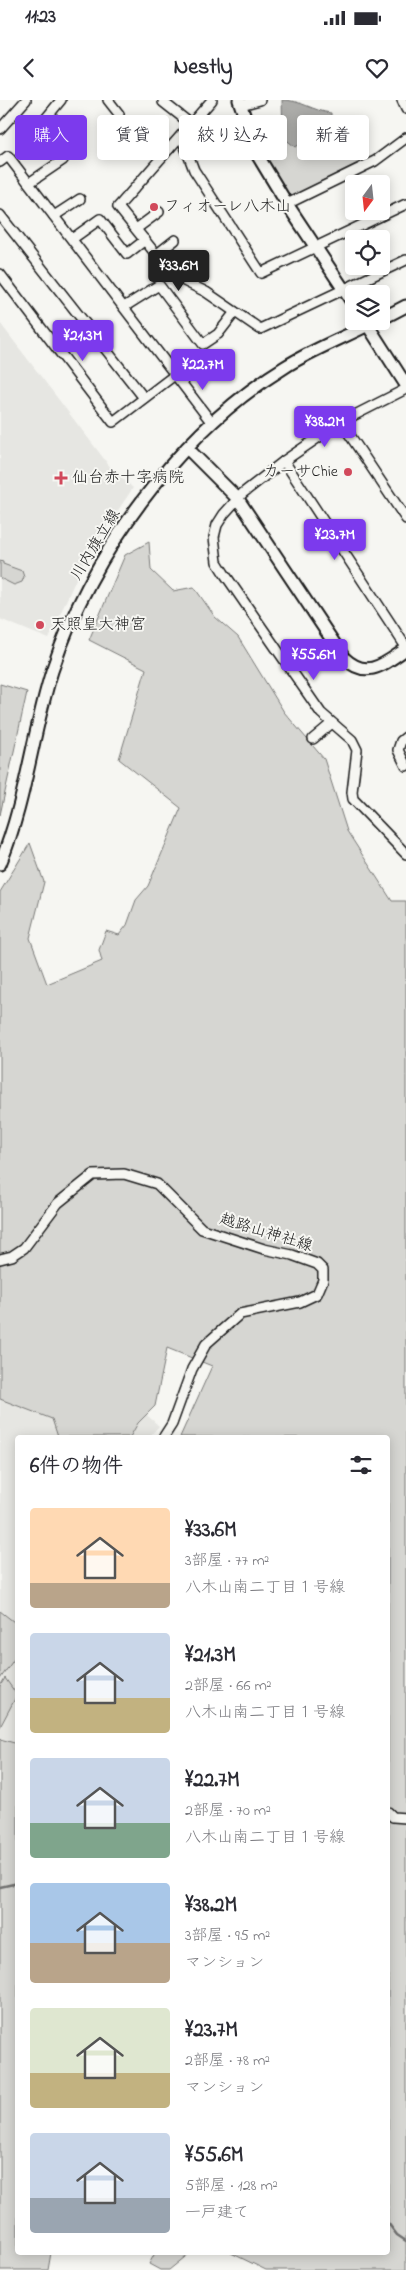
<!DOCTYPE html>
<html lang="ja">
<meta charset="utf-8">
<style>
body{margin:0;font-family:"Indie Flower","Klee One",sans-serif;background:#f7f7f7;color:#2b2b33;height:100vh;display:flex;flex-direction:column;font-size:19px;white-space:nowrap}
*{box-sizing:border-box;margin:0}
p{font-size:16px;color:#7c7c81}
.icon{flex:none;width:28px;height:28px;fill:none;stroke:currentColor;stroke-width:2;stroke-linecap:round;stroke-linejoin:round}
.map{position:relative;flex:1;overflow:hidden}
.sheet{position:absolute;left:15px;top:1335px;width:375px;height:820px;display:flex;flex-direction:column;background:#fff;border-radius:5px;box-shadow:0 2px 12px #0003}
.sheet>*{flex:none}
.top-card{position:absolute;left:15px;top:15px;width:376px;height:45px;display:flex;gap:10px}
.needle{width:32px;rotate:195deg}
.tools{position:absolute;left:345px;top:75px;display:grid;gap:10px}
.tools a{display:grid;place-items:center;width:45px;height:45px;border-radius:5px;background:#fff;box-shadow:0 2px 12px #0003;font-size:25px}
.price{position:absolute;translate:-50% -42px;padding:0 11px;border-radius:5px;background:#7c3aed;color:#fff;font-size:16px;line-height:32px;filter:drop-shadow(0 1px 2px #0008)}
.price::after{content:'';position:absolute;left:50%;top:30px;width:15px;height:11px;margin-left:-8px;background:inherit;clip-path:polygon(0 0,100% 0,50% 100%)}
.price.on{background:#222;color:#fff}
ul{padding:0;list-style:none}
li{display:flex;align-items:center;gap:15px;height:125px;padding:0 15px}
li span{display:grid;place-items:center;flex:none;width:140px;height:100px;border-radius:5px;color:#555}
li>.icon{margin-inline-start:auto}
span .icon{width:60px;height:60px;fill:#fffc;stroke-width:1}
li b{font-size:21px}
h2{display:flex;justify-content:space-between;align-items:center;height:60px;padding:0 15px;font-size:21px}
.pill{padding:0 18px;border-radius:5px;background:#fff;box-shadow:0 2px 12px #0003;font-size:18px;line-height:45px}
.pill.on{background:#7c3aed;color:#fff}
.status{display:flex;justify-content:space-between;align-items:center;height:35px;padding:0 25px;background:#fff;direction:ltr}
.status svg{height:14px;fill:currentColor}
header{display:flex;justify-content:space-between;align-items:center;height:65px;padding:0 15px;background:#fff;font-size:22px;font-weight:700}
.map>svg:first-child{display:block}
.built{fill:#e6e6e2}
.green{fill:#d6d6d2;stroke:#797977}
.water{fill:#acaca9;stroke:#727271}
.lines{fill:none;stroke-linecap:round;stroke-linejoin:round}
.stream{stroke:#727271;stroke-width:2.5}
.minor-casing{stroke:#1c1c1c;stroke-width:12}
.tertiary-casing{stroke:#1c1c1c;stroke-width:15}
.minor{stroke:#f6f6f2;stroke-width:9}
.tertiary{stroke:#f6f6f2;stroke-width:11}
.poi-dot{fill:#d1495b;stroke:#f6f6f2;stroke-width:2}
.labels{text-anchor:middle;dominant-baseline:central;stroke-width:4;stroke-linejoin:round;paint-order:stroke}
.poi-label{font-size:16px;fill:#1c1c1c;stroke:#f6f6f2;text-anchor:start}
.street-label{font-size:16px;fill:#1c1c1c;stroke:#f6f6f2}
</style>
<div class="status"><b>11:23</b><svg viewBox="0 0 49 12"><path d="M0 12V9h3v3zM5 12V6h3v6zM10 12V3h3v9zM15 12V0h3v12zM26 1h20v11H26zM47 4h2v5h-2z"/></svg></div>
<header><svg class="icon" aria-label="back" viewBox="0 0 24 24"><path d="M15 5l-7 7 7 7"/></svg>Nestly<svg class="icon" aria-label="heart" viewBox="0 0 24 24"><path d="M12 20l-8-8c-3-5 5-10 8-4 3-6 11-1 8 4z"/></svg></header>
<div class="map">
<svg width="406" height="2170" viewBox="0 0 406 2170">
<rect width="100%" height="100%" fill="#f6f6f2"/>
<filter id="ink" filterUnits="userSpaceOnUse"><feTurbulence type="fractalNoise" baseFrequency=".02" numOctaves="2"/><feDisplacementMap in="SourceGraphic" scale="10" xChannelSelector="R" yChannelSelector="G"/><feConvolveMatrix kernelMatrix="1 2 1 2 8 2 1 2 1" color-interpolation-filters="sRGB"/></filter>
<g filter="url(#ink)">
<g class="built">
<polygon points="0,223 111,368 133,388 84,461 49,539 0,519"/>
<polygon points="116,1287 159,1326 149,1337 18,1338 17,1656 0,1653 0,1290"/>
</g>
<g class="green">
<polygon points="334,24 360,62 288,98 259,46 277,37 286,42"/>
<polygon points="149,442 151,470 173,491 194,487 215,517 238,537 284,612 324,659 347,731 392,801 406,801 406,2170 266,2170 231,2153 388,2152 388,1338 180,1337 212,1266 167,1248 155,1306 138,1323 130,1337 58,1337 52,1319 0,1299 0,792 30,743 44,782 30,838 47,884 102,861 99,850 106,831 119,835 127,825 136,800 148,786 181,708 119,659 146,569 89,540 125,455"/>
<polygon points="0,461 3,462 3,464 22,471 24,477 22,482 14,485 0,478"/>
<polygon points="0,584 27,592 0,715"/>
<polygon points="0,1511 18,1525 17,1555 0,1579"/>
<polygon points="5,1578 17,1595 0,1627 0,1586"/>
<polygon points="0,1639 18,1644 18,2152 51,2153 48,2170 0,2170"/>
<polygon points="155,2153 155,2152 190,2153 169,2170 160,2170 149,2164"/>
</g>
<path class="water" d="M282,0c19,0 31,11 49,13v17l-36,17 -12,-10z"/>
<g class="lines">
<g class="stream">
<polyline points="0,1787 18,1783"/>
<polyline points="388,2123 397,2135 406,2141"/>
</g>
<g class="minor-casing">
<g id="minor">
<polyline points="108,0 119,14"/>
<polyline points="212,0 118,107 167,168 180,179 206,192 260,229 406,160"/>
<polyline points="402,0 406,9"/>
<polyline points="163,2 191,24"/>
<polyline points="241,5 260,0"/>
<polyline points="137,24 169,49"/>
<polyline points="0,29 26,0"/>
<polyline points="181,36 194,70 261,173 406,104"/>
<polyline points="0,62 8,56 212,323"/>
<polyline points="29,83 63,60 38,28 61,0"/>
<polyline points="287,104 375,61 406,38"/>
<polyline points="0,115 144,298"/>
<polyline points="54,116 80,99"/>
<polyline points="136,129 159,112"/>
<polyline points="72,139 100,119 127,154 145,140"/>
<polyline points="156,155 175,140"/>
<polyline points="0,174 113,322 176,274"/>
<polyline points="124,207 159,185 203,244 218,234 235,212"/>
<polyline points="406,289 341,322 284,361 243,393 224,414 217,425 214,437 217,462 224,473 321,613 352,640 357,650 352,692 353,699 406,754"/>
<polyline points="341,322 406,419"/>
<polyline points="284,361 406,547"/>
<polyline points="406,637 401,641 398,650 406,666"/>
<polyline points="313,639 332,623"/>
<polyline points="0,1159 12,1156 24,1148 58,1103 93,1075 124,1074 157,1084 202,1129 264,1149 292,1155 317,1164 323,1170 323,1180 317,1194 300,1202 240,1214 206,1244 192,1269 172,1324 163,1338"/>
<polyline points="388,1712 393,1717 406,1718"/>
</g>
</g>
<g class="tertiary-casing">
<g id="tertiary">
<polyline points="239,0 258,56 287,104 354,205"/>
<polyline points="381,219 406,206"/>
<polyline points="365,221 406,285"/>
<path d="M187,348l51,51 106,159c23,22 40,6 62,-9"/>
<path d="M0,764c26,-62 32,-130 52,-193 39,-118 127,-239 233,-304 28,-18 61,-30 91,-46"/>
</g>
</g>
<use href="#minor" class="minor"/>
<use href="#tertiary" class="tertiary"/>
</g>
</g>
<g class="poi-dot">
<circle cx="154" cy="107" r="5"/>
<circle cx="348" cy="372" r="5"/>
<path d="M58.5 370.5h5v5h5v5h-5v5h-5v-5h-5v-5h5z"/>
<circle cx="40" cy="525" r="5"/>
</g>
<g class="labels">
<g class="poi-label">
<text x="164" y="107">フィオーレ八木山</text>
<text x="338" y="372" text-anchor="end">カーサChie</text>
<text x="72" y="378">仙台赤十字病院</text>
<text x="50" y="525">天照皇大神宮</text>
</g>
<g class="street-label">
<text transform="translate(96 445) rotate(-59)">川内旗立線</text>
<text transform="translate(266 1133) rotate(17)">越路山神社線</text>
</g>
</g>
</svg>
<div class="tools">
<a><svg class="needle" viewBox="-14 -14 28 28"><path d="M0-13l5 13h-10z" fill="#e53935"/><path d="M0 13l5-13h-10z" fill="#7c7c81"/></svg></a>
<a><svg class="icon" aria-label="locate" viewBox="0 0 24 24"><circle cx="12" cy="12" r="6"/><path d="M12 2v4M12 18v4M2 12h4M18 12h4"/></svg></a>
<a><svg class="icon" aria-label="layers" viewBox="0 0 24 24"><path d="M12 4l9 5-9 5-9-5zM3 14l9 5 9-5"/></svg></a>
</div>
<b class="price on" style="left:179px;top:192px">¥33.6M</b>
<b class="price" style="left:83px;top:262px">¥21.3M</b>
<b class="price" style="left:203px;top:291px">¥22.7M</b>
<b class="price" style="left:325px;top:348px">¥38.2M</b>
<b class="price" style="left:335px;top:461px">¥23.7M</b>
<b class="price" style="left:314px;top:581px">¥55.6M</b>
<div class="top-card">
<a class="pill on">購入</a>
<a class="pill">賃貸</a>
<a class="pill">絞り込み</a>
<a class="pill">新着</a>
</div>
<section class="sheet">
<h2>6件の物件<svg class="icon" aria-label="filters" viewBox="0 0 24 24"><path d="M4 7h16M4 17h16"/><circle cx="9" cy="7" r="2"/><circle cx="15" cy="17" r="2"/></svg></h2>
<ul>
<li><span style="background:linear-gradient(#ffd9b3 75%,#b9a48a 0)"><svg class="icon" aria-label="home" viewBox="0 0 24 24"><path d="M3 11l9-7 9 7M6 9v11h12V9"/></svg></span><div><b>¥33.6M</b><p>3部屋 · 77 m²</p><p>八木山南二丁目１号線</p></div></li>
<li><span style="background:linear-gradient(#c9d6e8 65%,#c2b280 0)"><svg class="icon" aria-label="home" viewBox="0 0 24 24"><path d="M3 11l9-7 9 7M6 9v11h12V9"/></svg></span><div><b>¥21.3M</b><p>2部屋 · 66 m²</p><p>八木山南二丁目１号線</p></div></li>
<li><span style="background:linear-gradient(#c9d6e8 65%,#7fa58c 0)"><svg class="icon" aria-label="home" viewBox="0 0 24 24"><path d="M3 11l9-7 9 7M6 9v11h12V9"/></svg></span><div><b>¥22.7M</b><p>2部屋 · 70 m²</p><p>八木山南二丁目１号線</p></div></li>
<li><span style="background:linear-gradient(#a9c7e8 60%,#b9a48a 0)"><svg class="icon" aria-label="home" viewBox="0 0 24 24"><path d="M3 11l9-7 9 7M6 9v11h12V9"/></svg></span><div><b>¥38.2M</b><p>3部屋 · 95 m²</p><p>マンション</p></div></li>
<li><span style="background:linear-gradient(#dfe7d0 65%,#c2b280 0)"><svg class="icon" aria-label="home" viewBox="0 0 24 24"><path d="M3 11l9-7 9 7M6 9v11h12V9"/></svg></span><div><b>¥23.7M</b><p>2部屋 · 78 m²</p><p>マンション</p></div></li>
<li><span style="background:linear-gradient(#c9d6e8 65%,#9aa5b1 0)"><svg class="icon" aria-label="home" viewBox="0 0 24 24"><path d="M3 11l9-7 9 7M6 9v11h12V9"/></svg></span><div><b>¥55.6M</b><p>5部屋 · 128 m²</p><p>一戸建て</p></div></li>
</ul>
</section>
</div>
